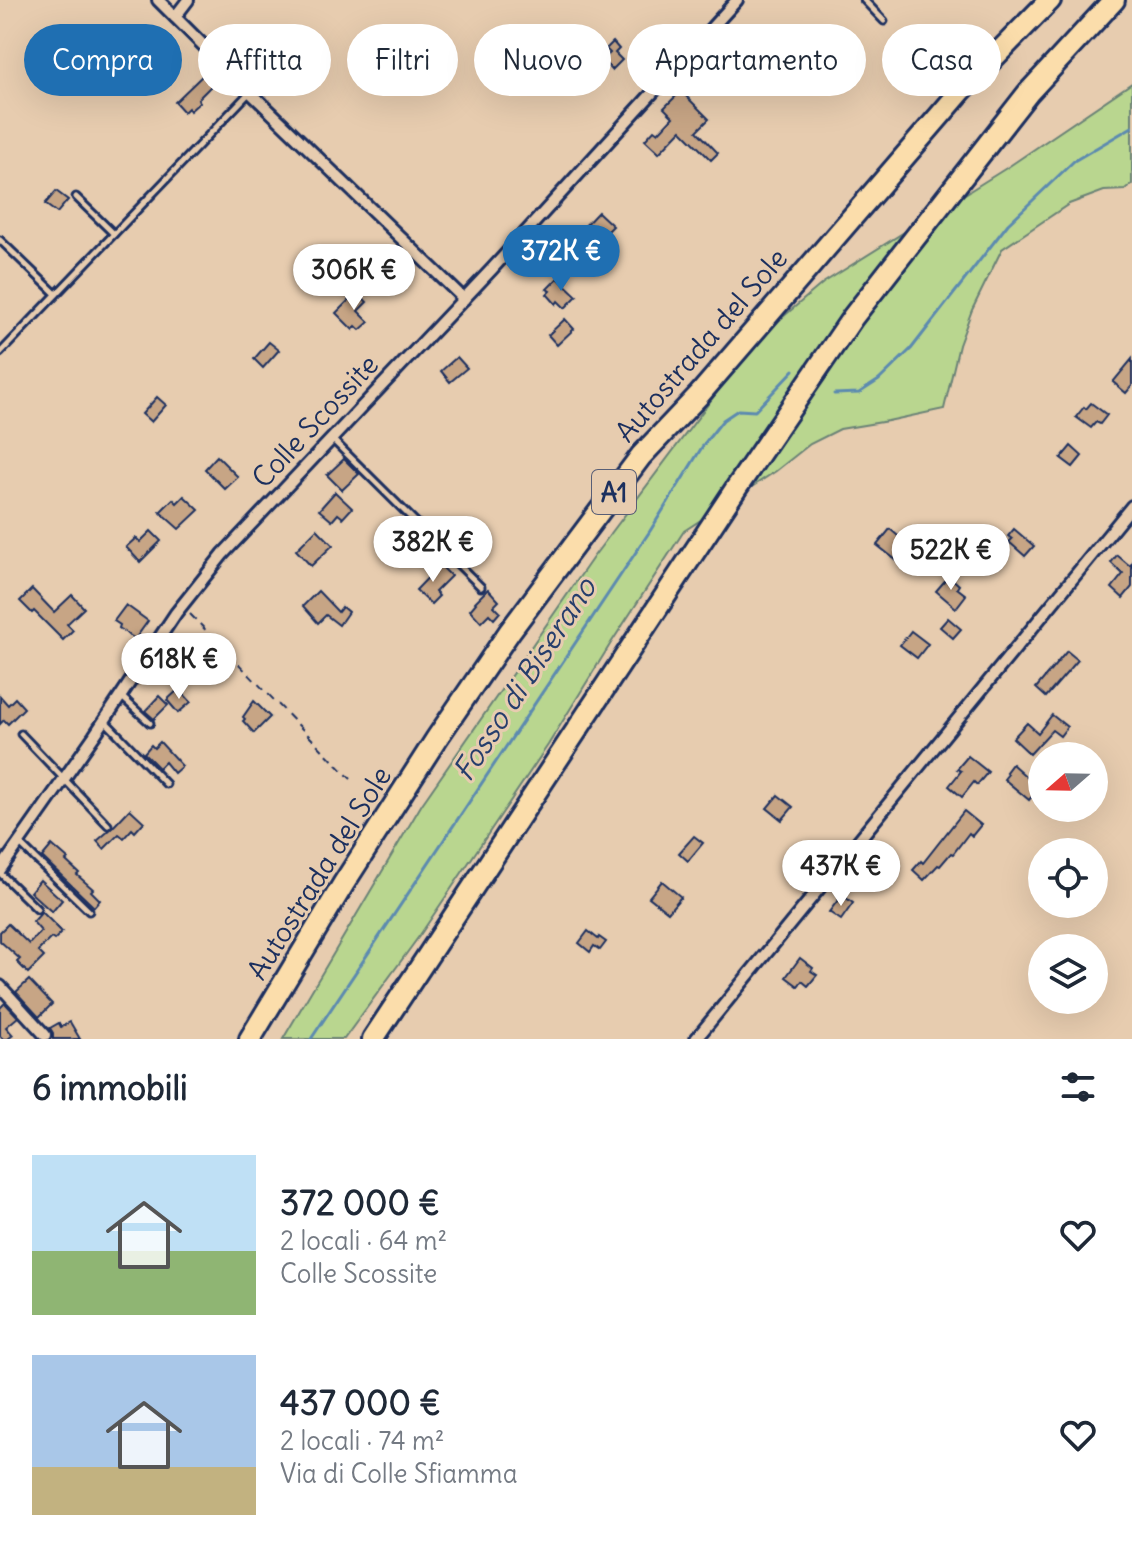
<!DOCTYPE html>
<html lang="it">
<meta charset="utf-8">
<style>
body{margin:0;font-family:Delius,sans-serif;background:#f2f2f3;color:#1f2937;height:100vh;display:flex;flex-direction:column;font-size:30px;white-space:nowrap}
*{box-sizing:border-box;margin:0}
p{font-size:26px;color:#747a83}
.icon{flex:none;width:44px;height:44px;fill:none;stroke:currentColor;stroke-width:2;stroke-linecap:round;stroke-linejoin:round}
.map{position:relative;height:1039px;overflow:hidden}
.drawer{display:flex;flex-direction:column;background:#fff;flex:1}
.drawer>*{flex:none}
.banner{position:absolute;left:24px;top:24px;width:1084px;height:72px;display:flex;gap:16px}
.needle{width:52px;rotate:250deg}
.buttons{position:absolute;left:1028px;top:742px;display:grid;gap:16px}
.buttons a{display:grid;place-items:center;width:80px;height:80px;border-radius:50%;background:#fff;box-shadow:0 8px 32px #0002;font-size:40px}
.price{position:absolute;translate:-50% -68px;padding:0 18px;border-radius:28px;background:#fff;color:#222;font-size:26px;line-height:52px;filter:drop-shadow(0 2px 4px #0008)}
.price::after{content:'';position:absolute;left:50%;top:48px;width:24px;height:18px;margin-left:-12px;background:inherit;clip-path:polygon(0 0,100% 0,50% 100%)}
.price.current{background:#1f6fb2;color:#fff}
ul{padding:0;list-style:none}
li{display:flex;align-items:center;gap:24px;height:200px;padding:0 32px}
li span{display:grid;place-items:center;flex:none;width:224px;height:160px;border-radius:0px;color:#555}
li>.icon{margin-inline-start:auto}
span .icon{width:96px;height:96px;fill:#fffc;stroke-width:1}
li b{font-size:34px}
h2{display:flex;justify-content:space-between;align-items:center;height:96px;padding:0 32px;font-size:34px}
.tag{padding:0 28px;border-radius:36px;background:#fff;box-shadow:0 8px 32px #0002;font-size:28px;line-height:72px}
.tag.current{background:#1f6fb2;color:#fff}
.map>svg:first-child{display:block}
.green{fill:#b9d68f;stroke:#6a8276;stroke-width:2}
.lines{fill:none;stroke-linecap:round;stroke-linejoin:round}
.stream{stroke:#5b8ab0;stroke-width:3}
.building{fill:#c7a585;stroke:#1b2f5e;stroke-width:2}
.lane-casing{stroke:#1b2f5e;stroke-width:11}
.street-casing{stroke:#1b2f5e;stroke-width:16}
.highway-casing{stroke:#1b2f5e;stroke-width:26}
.path{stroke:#1b2f5e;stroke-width:2;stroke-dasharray:8 6;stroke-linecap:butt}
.lane{stroke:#e7ccaf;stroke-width:5}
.street{stroke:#e7ccaf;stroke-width:10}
.highway{stroke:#fbddab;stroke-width:20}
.labels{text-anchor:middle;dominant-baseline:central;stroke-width:6;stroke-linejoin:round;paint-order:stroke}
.shield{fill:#e7ccaf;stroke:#585e76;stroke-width:2}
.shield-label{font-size:26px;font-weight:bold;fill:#1b2f5e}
.street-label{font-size:28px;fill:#1b2f5e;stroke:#e7ccaf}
.water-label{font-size:30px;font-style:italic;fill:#263e6c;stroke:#e7ccaf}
</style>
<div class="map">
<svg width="1132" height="1039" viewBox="0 0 1132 1039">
<rect width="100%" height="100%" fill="#e7ccaf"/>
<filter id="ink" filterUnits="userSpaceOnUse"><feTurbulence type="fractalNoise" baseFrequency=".0125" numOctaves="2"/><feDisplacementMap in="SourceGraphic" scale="16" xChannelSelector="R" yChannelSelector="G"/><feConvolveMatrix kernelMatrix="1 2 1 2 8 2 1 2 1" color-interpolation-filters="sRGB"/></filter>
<g filter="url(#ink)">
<polygon class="green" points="1132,83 1132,184 1125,190 1104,191 1069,204 1002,249 972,310 959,345 944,409 888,421 840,429 810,444 776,471 684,531 611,643 548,745 420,935 344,1039 283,1039 422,804 594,556 757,339 823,283 1008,167"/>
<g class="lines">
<g class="stream">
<polyline points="834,394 859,393 879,380 911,349 1008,224 1074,161 1132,127"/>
<polyline points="311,1039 650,531 704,444 723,420 738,410 755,411 794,370"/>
</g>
</g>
<g class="building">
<polygon points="760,26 774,41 734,77 726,66 730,62 727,58 747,41 745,39"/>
<polygon points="613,42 619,49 615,53 622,60 612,70 603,60 610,53 606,49"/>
<polygon points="203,75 212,85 198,99 200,102 190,111 188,108 184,112 175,102"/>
<polygon points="681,91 709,119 697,131 718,153 711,160 681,130 659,153 645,140 654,130 658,133 673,117 664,108"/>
<polygon points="56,191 68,200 57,213 45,204"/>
<polygon points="598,212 613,226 595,244 581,230"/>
<polygon points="558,278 577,296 565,308 558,301 556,304 547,294 550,291 547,289"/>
<polygon points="357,292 367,302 358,311 369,322 360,330 356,326 353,330 336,313"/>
<polygon points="565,319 574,329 557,345 548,335"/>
<polygon points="269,342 279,350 263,368 254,359"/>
<polygon points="457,357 467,368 450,382 441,371"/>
<polygon points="1132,359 1132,386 1126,393 1113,382"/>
<polygon points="157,397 166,405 151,422 142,414"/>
<polygon points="1091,403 1107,415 1100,424 1096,422 1091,428 1076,417 1084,407 1086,409"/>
<polygon points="1071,446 1082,456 1073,467 1061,458"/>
<polygon points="217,456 238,477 225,489 205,469"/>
<polygon points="344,459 359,474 342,490 327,475"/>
<polygon points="335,492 352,508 343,518 338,514 332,521 319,510"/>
<polygon points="184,496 199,510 179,529 160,512 173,499 177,503"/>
<polygon points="411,525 422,536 411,548 399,537"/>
<polygon points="317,529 333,545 311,566 296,550"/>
<polygon points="890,529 913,549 901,564 877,545"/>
<polygon points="1014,529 1034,546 1025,556 1009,542 1012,539 1008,536"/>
<polygon points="151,531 161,541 140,562 126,547 136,538 140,542"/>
<polygon points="1117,555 1130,566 1132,563 1132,587 1123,598 1112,588 1123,574 1111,563"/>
<polygon points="440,565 451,576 435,592 439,596 431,604 416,590"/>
<polygon points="949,576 959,585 957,588 966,595 956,608 936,591"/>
<polygon points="32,589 54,612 72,595 84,608 67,624 73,630 63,640 34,611 32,613 20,601"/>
<polygon points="488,589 499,601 494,606 500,612 494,619 489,614 481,622 470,610 476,603 475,602"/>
<polygon points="318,591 338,612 342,607 348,612 339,625 326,615 318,623 303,606"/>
<polygon points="126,605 148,621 135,639 119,628 120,625 114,621"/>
<polygon points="948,618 961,629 953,638 940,627"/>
<polygon points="911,631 928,644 917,658 900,645"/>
<polygon points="1067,651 1078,660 1046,697 1036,688"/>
<polygon points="179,689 191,702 178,713 167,700"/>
<polygon points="0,696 8,705 15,698 24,708 8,724 4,720 0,724"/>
<polygon points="159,696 168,705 154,719 145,711"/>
<polygon points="254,701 270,717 254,733 243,721 245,719 243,717"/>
<polygon points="1052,715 1067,727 1060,736 1052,730 1030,754 1013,738 1027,723 1038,733"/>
<polygon points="160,742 182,766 174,773 165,762 159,768 144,753 151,745 154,748"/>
<polygon points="968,756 988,772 977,785 974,782 962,797 949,786 961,771 957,769"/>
<polygon points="1012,764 1039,788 1029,800 1004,779 1008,774 1006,772"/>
<polygon points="778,795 793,807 782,820 767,808"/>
<polygon points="130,809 144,822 135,832 132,829 124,838 119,834 104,849 97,841 112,828"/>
<polygon points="964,811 981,825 972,836 969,833 953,854 951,853 940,866 938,865 924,880 913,870 921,861 923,863"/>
<polygon points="694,836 703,843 688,861 679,853"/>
<polygon points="52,845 68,859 66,861 79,873 77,875 93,889 91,891 100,900 94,907 42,857"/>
<polygon points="40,880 62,900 52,912 30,892"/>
<polygon points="662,881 681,897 668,912 649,897"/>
<polygon points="842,895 853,903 841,920 829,912"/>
<polygon points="42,912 62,932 54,940 51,938 38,951 44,957 28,973 17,962 20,959 0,941 0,932 8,924 29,944 41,931 33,922"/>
<polygon points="588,931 598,939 599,937 606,942 600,950 594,946 590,952 579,943"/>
<polygon points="800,958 813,968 811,971 817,975 808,986 802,981 798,986 786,977"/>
<polygon points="29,980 52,1004 39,1017 16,992"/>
<polygon points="5,1003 18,1017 6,1027 13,1035 8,1039 3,1039 0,1036 0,1008"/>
<polygon points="70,1022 80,1039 53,1039 53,1033 50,1028 59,1023 61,1027"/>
</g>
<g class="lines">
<g class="lane-casing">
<g id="lane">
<polyline points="864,0 884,21"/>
<polyline points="76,197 114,234"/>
<polyline points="0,240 56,294"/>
<polyline points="0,353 250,92"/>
<polyline points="332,439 481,587"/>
<polyline points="121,696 150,723"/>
<polyline points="106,722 166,784"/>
<polyline points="21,734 108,825"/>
<polyline points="19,843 89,911"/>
<polyline points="0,873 37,909"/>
</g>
</g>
<g class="street-casing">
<g id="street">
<polyline points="158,0 250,92 464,299"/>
<polyline points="175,17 188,0"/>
<polyline points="0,870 94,736 176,613 223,554 492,269 737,0"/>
<polyline points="0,986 45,1035"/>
<polyline points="696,1039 1132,506"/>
</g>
</g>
<g class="highway-casing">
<g id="highway">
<polyline points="250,1039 344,883 437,738 510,631 641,456 699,395 961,91 1050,0"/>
<polyline points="373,1039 737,487 853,317 1028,93 1114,0"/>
</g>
</g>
<polyline class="path" points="190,614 351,779"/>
<use href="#lane" class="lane"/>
<use href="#street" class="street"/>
<use href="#highway" class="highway"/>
</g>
</g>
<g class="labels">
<rect class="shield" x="592" y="470" width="44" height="44" rx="6"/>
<g class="shield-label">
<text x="614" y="492">A1</text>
</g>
<g class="street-label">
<text transform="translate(701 345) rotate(-49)">Autostrada del Sole</text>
<text transform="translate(315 421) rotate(-47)">Colle Scossite</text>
<text transform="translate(319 873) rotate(-58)">Autostrada del Sole</text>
</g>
<g class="water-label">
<text transform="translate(524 679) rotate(-57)">Fosso di Biserano</text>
</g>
</g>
</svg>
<div class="buttons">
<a><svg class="needle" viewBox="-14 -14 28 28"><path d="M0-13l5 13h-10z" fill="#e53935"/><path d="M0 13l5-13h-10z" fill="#747a83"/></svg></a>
<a><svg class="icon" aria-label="locate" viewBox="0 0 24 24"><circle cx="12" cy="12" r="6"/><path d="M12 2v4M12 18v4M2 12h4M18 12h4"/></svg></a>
<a><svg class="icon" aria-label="layers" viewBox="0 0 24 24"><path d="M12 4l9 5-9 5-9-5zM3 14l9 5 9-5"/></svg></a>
</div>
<b class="price current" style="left:561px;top:293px">372K €</b>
<b class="price" style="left:354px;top:312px">306K €</b>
<b class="price" style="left:433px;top:584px">382K €</b>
<b class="price" style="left:951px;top:592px">522K €</b>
<b class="price" style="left:179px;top:701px">618K €</b>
<b class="price" style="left:841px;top:908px">437K €</b>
<div class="banner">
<a class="tag current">Compra</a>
<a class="tag">Affitta</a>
<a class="tag">Filtri</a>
<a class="tag">Nuovo</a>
<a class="tag">Appartamento</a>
<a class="tag">Casa</a>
</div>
</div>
<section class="drawer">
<h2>6 immobili<svg class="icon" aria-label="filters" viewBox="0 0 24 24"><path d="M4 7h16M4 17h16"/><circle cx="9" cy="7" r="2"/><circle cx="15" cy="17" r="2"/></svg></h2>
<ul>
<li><span style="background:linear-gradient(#bfe0f5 60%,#8fb573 0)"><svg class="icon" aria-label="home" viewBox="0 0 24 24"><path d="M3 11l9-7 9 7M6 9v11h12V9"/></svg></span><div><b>372 000 €</b><p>2 locali · 64 m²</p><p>Colle Scossite</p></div><svg class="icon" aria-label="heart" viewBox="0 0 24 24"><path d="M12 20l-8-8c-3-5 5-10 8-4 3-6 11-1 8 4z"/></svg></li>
<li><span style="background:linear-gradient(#a9c7e8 70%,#c2b280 0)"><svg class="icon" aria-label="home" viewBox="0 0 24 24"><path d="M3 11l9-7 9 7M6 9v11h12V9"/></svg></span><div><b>437 000 €</b><p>2 locali · 74 m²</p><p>Via di Colle Sfiamma</p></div><svg class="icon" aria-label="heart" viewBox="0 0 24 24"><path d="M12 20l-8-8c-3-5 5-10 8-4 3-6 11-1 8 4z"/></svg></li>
</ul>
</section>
